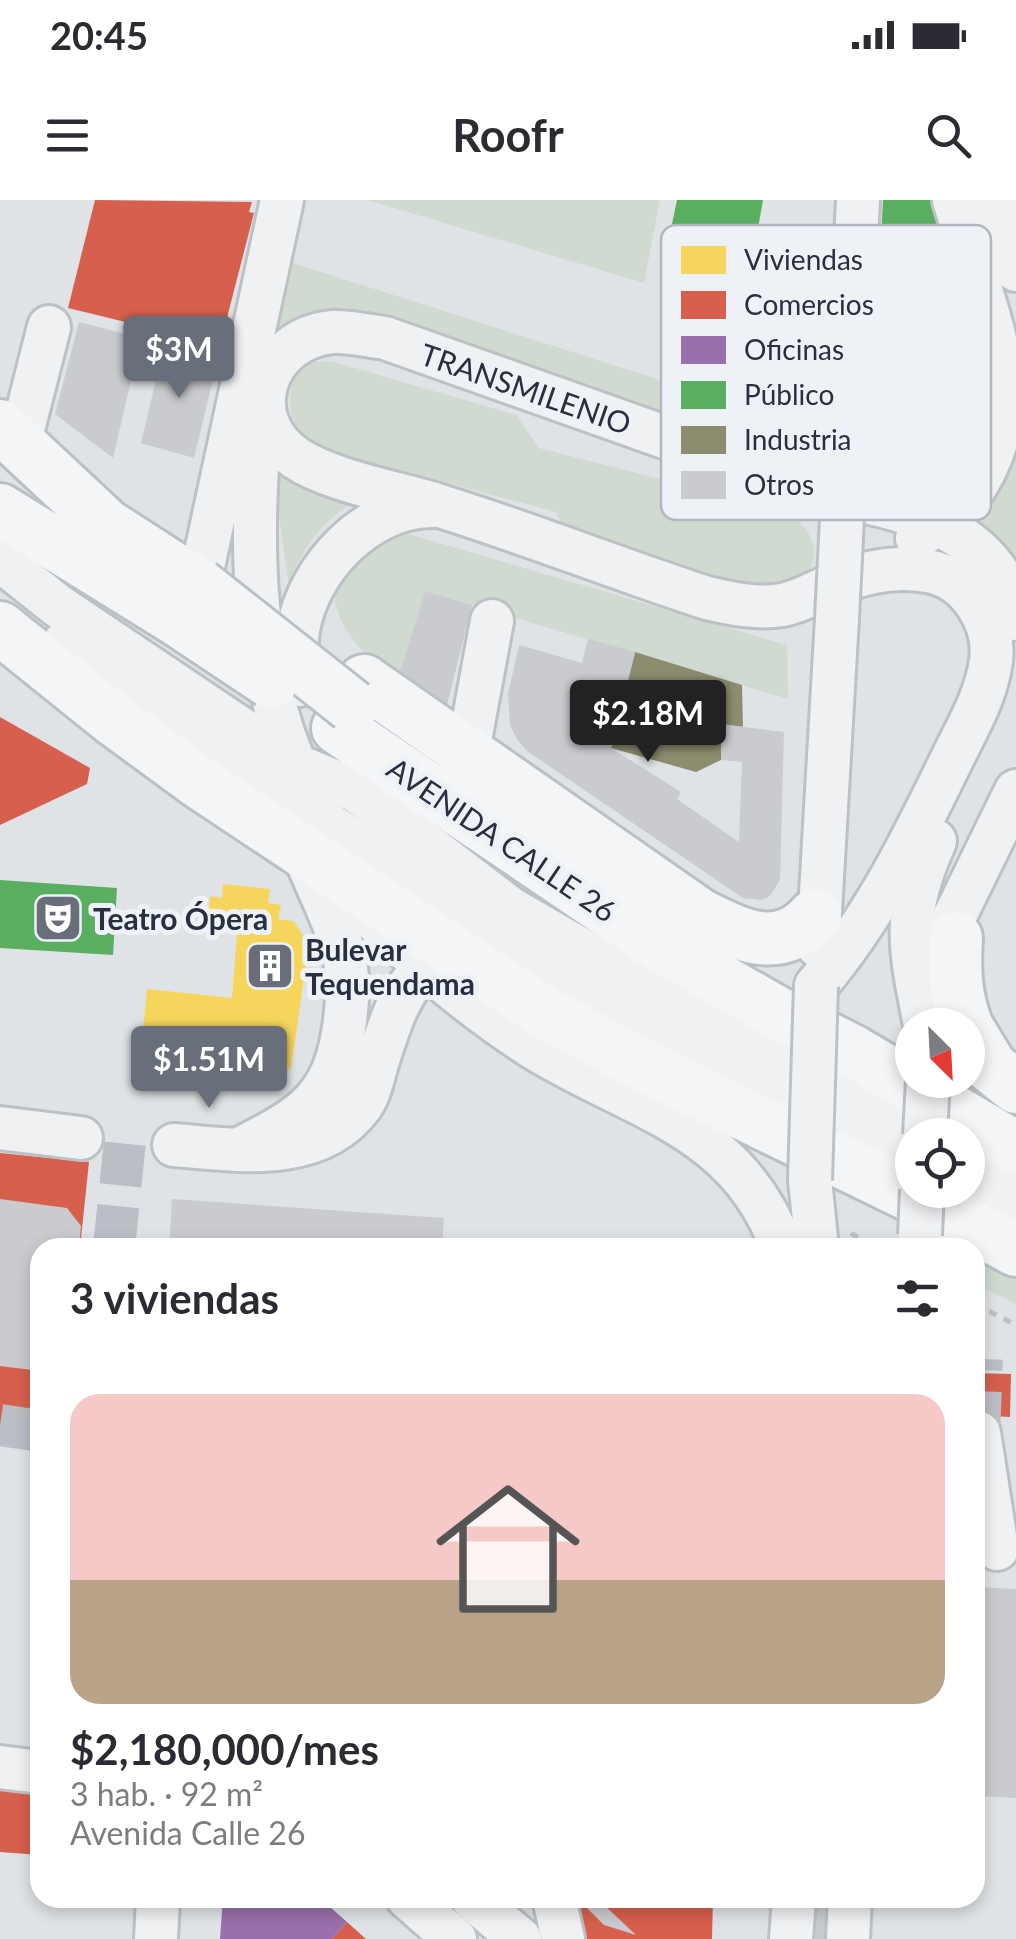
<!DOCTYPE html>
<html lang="es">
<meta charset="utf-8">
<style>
body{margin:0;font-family:Lato,sans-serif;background:#f7f7f7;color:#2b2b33;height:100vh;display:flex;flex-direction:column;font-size:38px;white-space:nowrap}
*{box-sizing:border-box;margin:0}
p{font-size:32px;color:#7c7c81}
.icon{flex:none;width:55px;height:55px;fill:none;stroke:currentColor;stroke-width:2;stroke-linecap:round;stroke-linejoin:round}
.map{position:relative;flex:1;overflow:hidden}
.sheet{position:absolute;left:30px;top:1038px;width:955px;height:670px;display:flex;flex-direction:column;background:#fff;border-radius:30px;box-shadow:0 5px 15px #0003}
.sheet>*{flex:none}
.needle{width:65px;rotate:156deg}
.fabs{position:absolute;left:895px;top:808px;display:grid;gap:20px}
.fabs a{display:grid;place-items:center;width:90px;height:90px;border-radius:50%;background:#fff;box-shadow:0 5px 15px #0003;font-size:50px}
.price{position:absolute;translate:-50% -85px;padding:0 22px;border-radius:10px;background:#686e7a;color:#fff;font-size:32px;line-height:65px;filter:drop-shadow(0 2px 5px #0008)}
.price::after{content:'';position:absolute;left:50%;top:60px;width:30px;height:22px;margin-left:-15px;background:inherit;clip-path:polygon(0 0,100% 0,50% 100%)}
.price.on{background:#222;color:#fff}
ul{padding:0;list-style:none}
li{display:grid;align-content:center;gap:20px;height:530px;padding:0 40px}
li+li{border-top:2px solid #e1e1e2}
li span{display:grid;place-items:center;height:310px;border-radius:30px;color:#555}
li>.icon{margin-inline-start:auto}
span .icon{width:180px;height:180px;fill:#fffc;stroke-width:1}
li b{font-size:42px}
h2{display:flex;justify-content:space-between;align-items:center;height:120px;padding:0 40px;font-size:42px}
.status{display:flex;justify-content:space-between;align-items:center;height:70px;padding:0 50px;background:#fff;direction:ltr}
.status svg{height:28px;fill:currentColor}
header{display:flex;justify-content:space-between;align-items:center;height:130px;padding:0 40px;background:#fff;font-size:45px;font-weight:700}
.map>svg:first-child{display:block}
.green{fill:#d0dad1}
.homes{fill:#f6d55c}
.shops{fill:#d6604d}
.offices{fill:#9970ab}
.public{fill:#5aae61}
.industry{fill:#8c8c6e}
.building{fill:#c9cbce}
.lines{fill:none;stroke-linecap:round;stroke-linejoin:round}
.minor-tunnel{stroke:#bbbfc5;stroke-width:42;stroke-dasharray:42 21;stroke-linecap:butt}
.minor-casing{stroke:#bec1c4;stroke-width:48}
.major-casing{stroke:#bcc0c4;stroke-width:58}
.path{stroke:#c0c1c6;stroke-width:5;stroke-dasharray:8 8;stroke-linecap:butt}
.minor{stroke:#f0f1f3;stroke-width:42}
.major{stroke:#f4f5f6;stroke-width:52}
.minor-bridge-casing{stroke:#bec1c4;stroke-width:48;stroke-linecap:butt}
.major-bridge-casing{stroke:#bcc0c4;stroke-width:58;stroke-linecap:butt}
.minor-bridge{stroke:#f0f1f3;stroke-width:42}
.major-bridge{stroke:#f4f5f6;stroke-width:52}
.labels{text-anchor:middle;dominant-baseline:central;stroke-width:10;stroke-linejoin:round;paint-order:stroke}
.street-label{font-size:30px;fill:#272f40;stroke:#eef1f6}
.poi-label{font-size:30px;font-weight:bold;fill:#272f40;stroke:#eef1f6;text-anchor:start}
.key{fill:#eef1f6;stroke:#b2b7bf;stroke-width:2.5}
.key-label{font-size:28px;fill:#272f40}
</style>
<div class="status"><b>20:45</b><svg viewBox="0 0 49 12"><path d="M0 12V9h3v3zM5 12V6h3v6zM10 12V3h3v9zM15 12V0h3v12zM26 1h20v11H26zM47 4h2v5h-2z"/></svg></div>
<header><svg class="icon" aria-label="menu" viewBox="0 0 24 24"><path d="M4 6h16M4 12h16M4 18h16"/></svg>Roofr<svg class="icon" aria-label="search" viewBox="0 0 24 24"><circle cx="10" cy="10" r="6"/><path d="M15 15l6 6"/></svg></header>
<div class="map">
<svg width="1016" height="1739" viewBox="0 0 1016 1739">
<rect width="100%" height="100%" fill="#e0e3e6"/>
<g class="green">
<polygon points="368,0 660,0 644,83"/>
<polygon points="293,63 808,227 805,261 387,124 270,145"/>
<path d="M331,161l185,54 23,33 245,63c27,16 42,41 18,70 -7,7 -21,11 -30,16l-206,-63 -10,-22 -253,-68c-14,-24 -16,-42 -9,-69l19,-13z"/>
<polygon points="1016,256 1016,363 998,340 968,317 995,287"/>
<path d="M272,269l18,10 68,21c-35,19 -57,48 -69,86z"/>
<path d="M388,328l399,117 1,54 -363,-108 -28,91c-33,-28 -62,-51 -64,-97z"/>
<polygon points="975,1058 1016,1080 1016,1104 975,1084"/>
</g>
<polygon class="homes" points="223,684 270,689 268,703 281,705 278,719 293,721 309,744 291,868 273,878 243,875 245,858 141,850 147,789 232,798 237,734 207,729 210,696 222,698"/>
<g class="shops">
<polygon points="95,0 252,2 249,12 254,13 220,145 68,108"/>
<polygon points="0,517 90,568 87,584 0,625"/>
<polygon points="0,953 89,962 80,1048 40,1048 40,1246 0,1231"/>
<polygon points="975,1173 1011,1174 1010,1217 975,1215"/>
<polygon points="0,1584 40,1589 40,1655 0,1652"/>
<polygon points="536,1698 713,1698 712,1739 581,1739"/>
<polygon points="347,1722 366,1739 332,1739"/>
</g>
<polygon class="offices" points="223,1698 320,1698 347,1722 332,1739 220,1739"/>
<g class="public">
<polygon points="677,0 763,0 756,39 672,24"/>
<polygon points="883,0 947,0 939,173 874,171"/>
<polygon points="0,680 117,688 113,755 0,748"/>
</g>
<polygon class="industry" points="635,452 742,485 743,527 721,524 721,560 696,572 611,548"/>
<g class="building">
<polygon points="79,122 141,138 113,258 55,214"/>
<polygon points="164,146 218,159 194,258 141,243"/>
<polygon points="425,391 472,405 445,513 397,482"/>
<polygon points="588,439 635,452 611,548 681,592 677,599 739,642 742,562 721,560 721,524 784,532 780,680 770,696 762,700 743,698 527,551 517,539 510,525 508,494 519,445 582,463"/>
<polygon points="0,999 67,1008 81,1026 79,1048 40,1048 40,1171 0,1166"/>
<polygon points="172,999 444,1018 442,1048 169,1048"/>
<polygon points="975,1387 1016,1389 1016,1598 975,1596"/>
<polygon points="577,1698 609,1698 603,1704 636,1735 604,1725"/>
<polygon points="807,1698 837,1698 835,1739 805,1739"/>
</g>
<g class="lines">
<g class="minor-tunnel">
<polyline points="114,1048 125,941"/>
<polyline points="0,1225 40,1231"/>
<polyline points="979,1233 982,1159"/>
</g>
<g class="minor-casing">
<g id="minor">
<polyline points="996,0 1016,70"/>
<path d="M262,205c-12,118 -14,258 37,368"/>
<polyline points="19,245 49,127"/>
<polyline points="845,258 858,0"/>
<path d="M874,303c51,-8 90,-34 106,-85"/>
<path d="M917,338c16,-12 35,-24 49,-38 50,-66 41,-128 17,-203 -10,-33 -19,-65 -29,-97"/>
<polyline points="0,360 58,406 295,565 355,590 511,709 660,795 934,935"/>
<polyline points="199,385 282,0"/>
<polyline points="64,443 507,746 596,802 912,962"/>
<path d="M300,485c-2,-18 -5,-37 -2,-55 10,-62 70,-125 136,-124"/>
<polyline points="468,551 492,421"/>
<path d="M368,714c52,50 105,95 166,134 99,61 205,78 248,200"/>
<polyline points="818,746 837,418"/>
<polyline points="937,765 948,730 1016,591"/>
<path d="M816,786c58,-67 97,-147 136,-227 15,-31 34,-62 39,-98 5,-39 -23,-84 -64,-90 -30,-5 -60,0 -89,12 -19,7 -35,18 -56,22 -26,4 -49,-1 -75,-7 -89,-29 -177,-64 -267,-92 -40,-13 -110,-25 -144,-48 -59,-40 -31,-120 37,-126 17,-1 35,4 52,6l435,154c80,17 178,32 196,127"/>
<path d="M925,825c-15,-77 -24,-109 10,-184"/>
<polyline points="0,928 81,938"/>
<path d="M174,945c63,5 144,19 187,-39 9,-12 12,-29 16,-43 12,-36 20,-68 47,-95"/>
<path d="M238,950c66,-34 97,-50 107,-129 3,-24 4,-53 -4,-77 -10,-32 -26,-61 -38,-93"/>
<polyline points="968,952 1016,980"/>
<polyline points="810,980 817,1048"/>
<polyline points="968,989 1016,1018"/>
<polyline points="979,1233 997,1349"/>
<polyline points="0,1567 40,1572"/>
<polyline points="408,1698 455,1739"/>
<polyline points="472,1698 520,1739"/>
<polyline points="554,1698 563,1739"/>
<polyline points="156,1739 158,1698"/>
<polyline points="791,1739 794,1698"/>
<polyline points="848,1739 850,1698"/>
</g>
</g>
<g class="major-casing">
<g id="major">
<polyline points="0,226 106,325 199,385"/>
<polyline points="0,310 181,422"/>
<polyline points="0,428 113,519 199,582 546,813 631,859 959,1019 1016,1050"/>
<path d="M364,481l336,234c40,20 79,41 115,0"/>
<polyline points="338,528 660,746 778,813 854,852 1016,948"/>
<path d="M956,738c-2,31 -1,57 10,87"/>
<polyline points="968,829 991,867 1016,887"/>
</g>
</g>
<g class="path">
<polyline points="851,1033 873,1048"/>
<polyline points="975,1104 1016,1125"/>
</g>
<use href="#minor" class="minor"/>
<use href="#major" class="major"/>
<g class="minor-bridge-casing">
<g id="minor-bridge">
<polyline points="837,418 845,258"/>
<polyline points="925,935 928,880"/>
<polyline points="810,980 816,786"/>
<polyline points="920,1035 922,990"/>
</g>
</g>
<g class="major-bridge-casing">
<g id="major-bridge">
<polyline points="199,385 352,506"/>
<polyline points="181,422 271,482"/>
</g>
</g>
<use href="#minor-bridge" class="minor-bridge"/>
<use href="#major-bridge" class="major-bridge"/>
</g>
<defs>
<g id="theatre-square" transform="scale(2.5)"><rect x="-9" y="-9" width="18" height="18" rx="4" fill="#686e7a" stroke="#eef1f6"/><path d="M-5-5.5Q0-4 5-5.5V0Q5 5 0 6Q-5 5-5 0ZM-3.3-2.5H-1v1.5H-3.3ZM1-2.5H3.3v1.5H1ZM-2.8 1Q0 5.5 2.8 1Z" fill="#fff"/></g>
<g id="building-square" transform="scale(2.5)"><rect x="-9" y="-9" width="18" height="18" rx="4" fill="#686e7a" stroke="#eef1f6"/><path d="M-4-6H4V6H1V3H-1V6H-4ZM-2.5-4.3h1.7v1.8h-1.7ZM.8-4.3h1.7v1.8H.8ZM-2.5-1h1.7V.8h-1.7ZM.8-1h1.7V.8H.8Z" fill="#fff"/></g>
</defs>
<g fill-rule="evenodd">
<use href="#theatre-square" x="58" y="718"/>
<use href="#building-square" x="270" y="766"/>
</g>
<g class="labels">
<g class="street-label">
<text transform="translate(526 188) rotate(19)">TRANSMILENIO</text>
<text transform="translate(502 639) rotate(34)">AVENIDA CALLE 26</text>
</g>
<g class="poi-label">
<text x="93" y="718">Teatro Ópera</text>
<text x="305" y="749">Bulevar<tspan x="305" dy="34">Tequendama</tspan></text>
</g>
</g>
<rect x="661" y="25" width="330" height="295" rx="15" class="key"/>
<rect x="681" y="46" width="45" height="28" fill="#f6d55c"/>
<rect x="681" y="91" width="45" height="28" fill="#d6604d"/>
<rect x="681" y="136" width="45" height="28" fill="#9970ab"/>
<rect x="681" y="181" width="45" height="28" fill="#5aae61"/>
<rect x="681" y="226" width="45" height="28" fill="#8c8c6e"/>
<rect x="681" y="271" width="45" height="28" fill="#c9cbce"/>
<g class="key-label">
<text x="744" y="70">Viviendas</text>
<text x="744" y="115">Comercios</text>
<text x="744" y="160">Oficinas</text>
<text x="744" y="205">Público</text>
<text x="744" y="250">Industria</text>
<text x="744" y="295">Otros</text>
</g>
</svg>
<div class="fabs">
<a><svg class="needle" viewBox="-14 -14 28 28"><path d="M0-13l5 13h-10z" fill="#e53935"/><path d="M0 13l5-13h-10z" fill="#7c7c81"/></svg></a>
<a><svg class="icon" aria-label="locate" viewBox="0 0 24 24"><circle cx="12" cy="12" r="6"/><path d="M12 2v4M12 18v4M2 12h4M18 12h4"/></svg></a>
</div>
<b class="price" style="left:179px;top:201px">$3M</b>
<b class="price on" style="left:648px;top:565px">$2.18M</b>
<b class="price" style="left:209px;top:911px">$1.51M</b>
<section class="sheet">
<h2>3 viviendas<svg class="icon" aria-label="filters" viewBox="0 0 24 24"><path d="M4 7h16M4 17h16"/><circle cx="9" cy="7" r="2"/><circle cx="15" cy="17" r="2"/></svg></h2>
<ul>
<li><span style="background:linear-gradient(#f6c9c9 60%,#b9a48a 0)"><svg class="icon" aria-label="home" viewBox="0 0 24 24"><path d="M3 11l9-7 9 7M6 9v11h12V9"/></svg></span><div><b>$2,180,000/mes</b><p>3 hab. · 92 m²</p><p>Avenida Calle 26</p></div></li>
</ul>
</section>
</div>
